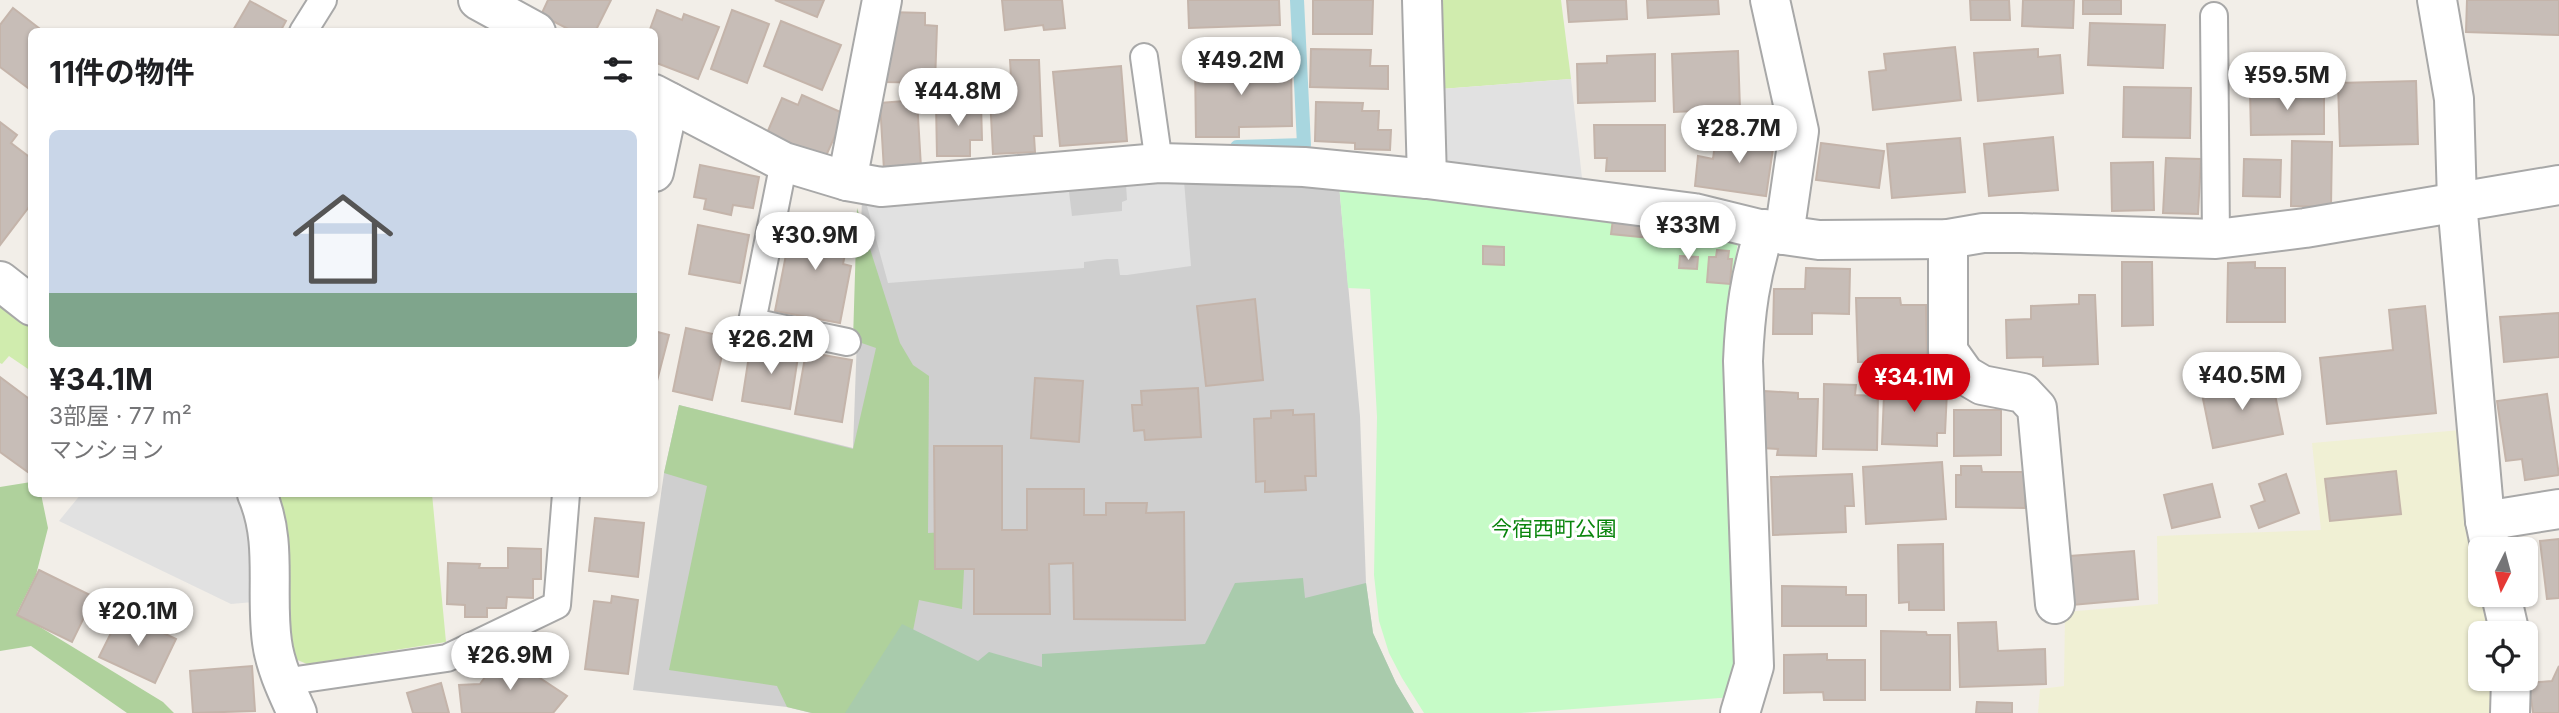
<!DOCTYPE html>
<html lang="ja">
<meta charset="utf-8">
<style>
body{margin:0;font-family:Inter,"Noto Sans JP",sans-serif;background:#f2f2f2;color:#202124;height:100vh;display:flex;flex-direction:column;font-size:26px;white-space:nowrap}
*{box-sizing:border-box;margin:0}
p{font-size:23px;color:#757577}
.icon{flex:none;width:38px;height:38px;fill:none;stroke:currentColor;stroke-width:2;stroke-linecap:round;stroke-linejoin:round}
.map{position:relative;flex:1;overflow:hidden}
.drawer{position:absolute;left:28px;top:28px;width:630px;height:469px;display:flex;flex-direction:column;background:#fff;border-radius:10px;box-shadow:0 2px 5px #0004}
.drawer>*{flex:none}
.needle{width:46px;rotate:186deg}
.controls{position:absolute;left:2468px;top:537px;display:grid;gap:14px}
.controls a{display:grid;place-items:center;width:70px;height:70px;border-radius:10px;background:#fff;box-shadow:0 2px 5px #0004;font-size:35px}
.price{position:absolute;translate:-50% -60px;padding:0 16px;border-radius:24px;background:#fff;color:#222;font-size:23px;line-height:46px;filter:drop-shadow(0 2px 4px #0008)}
.price::after{content:'';position:absolute;left:50%;top:42px;width:21px;height:16px;margin-left:-10px;background:inherit;clip-path:polygon(0 0,100% 0,50% 100%)}
.price.active{background:#d3000d;color:#fff}
ul{padding:0;list-style:none}
li{display:grid;align-content:center;gap:14px;height:371px;padding:0 21px}
li+li{border-top:2px solid #e0e0e0}
li span{display:grid;place-items:center;height:217px;border-radius:10px;color:#555}
li>.icon{margin-inline-start:auto}
span .icon{width:126px;height:126px;fill:#fffc;stroke-width:1}
li b{font-size:30px}
h2{display:flex;justify-content:space-between;align-items:center;height:84px;padding:0 21px;font-size:30px}
.map>svg:first-child{display:block}
.religious{fill:#cfcfcf}
.farmland{fill:#f0f0d4}
.grass{fill:#d0ecae}
.forest{fill:#afd19c}
.cemetery{fill:#a9cbac}
.park{fill:#c6fbc7}
.parking{fill:#e1e1e1}
.lines{fill:none;stroke-linecap:round;stroke-linejoin:round}
.stream{stroke:#a8d6df;stroke-width:14}
.building{fill:#c7bdb7;stroke:#c4b4aa;stroke-width:2}
.service-casing{stroke:#a8a8a8;stroke-width:30}
.minor-casing{stroke:#a8a8a8;stroke-width:42}
.service{stroke:#fff;stroke-width:26}
.minor{stroke:#fff;stroke-width:38}
.labels{text-anchor:middle;dominant-baseline:central;stroke-width:6;stroke-linejoin:round;paint-order:stroke}
.park-label{font-size:21px;fill:#0a850d;stroke:#fff}
</style>
<div class="map">
<svg width="2559" height="713" viewBox="0 0 2559 713">
<rect width="100%" height="100%" fill="#f2eee8"/>
<polygon class="religious" points="1103,181 1339,184 1360,416 1366,583 1373,633 1396,683 1414,713 811,713 787,707 633,690 664,473 679,405 853,448 862,199"/>
<polygon class="farmland" points="2461,430 2480,551 2480,595 2491,595 2500,633 2480,634 2480,679 2504,679 2500,713 2038,713 2040,689 2064,686 2065,612 2158,604 2157,536 2321,530 2312,443"/>
<g class="grass">
<polygon points="1436,0 1561,0 1571,79 1441,89"/>
<polygon points="0,296 31,318 31,371 9,356 2,364 0,363"/>
<polygon points="269,494 432,494 446,642 307,664 283,654"/>
</g>
<g class="forest">
<polygon points="857,208 900,343 913,365 929,376 928,533 966,531 962,609 919,600 897,713 812,713 787,707 777,686 669,670 707,486 664,473 679,405 853,449 876,348 853,340"/>
<polygon points="31,482 32,494 41,494 48,528 36,575 17,613 163,702 174,713 127,713 31,646 0,651 0,487"/>
</g>
<polygon class="cemetery" points="1303,578 1305,598 1366,583 1373,633 1396,683 1414,713 845,713 902,624 978,661 989,652 1042,667 1042,654 1205,644 1235,583"/>
<polygon class="park" points="1339,184 1739,234 1729,302 1738,666 1733,697 1521,713 1424,713 1402,678 1389,653 1379,621 1374,575 1377,417 1370,289 1348,288"/>
<g class="parking">
<polygon points="1571,79 1583,187 1448,166 1441,89"/>
<polygon points="1184,181 1191,266 1127,275 1120,275 1118,259 1107,259 1084,262 1084,268 888,283 867,206 1069,192 1072,216 1122,211 1122,202 1127,200 1126,184"/>
<polygon points="81,494 241,494 264,601 231,604 59,521"/>
</g>
<g class="lines">
<polyline class="stream" points="1237,147 1304,145 1297,0"/>
</g>
<g class="building">
<polygon points="548,0 611,0 595,32 574,32 541,15"/>
<polygon points="775,0 824,0 817,17"/>
<polygon points="1002,0 1062,0 1065,28 1044,30 1043,25 1005,30"/>
<polygon points="1188,0 1279,0 1280,25 1189,28"/>
<polygon points="1313,0 1373,0 1372,34 1313,34"/>
<polygon points="1567,0 1626,0 1627,19 1569,22"/>
<polygon points="1647,0 1718,0 1719,14 1648,18"/>
<polygon points="1970,0 2009,0 2010,20 1971,20"/>
<polygon points="2023,0 2074,0 2073,28 2022,26"/>
<rect x="2083" y="0" width="38" height="14"/>
<polygon points="2467,0 2559,0 2559,35 2466,32"/>
<polygon points="250,1 286,21 280,32 232,32"/>
<polygon points="13,8 44,32 32,32 32,91 0,67 0,25"/>
<polygon points="657,10 682,20 684,14 719,27 698,79 654,62 654,32 649,32"/>
<polygon points="732,10 769,24 747,83 711,69"/>
<polygon points="888,12 925,13 925,25 937,26 935,83 885,82"/>
<polygon points="781,21 841,45 822,90 764,66"/>
<polygon points="2090,23 2165,25 2163,68 2088,65"/>
<polygon points="1955,47 1961,100 1873,110 1869,72 1886,70 1884,54"/>
<polygon points="1311,49 1371,50 1370,66 1388,66 1388,89 1310,87"/>
<polygon points="2038,49 2038,57 2060,55 2063,93 1978,101 1974,53"/>
<polygon points="1738,51 1740,109 1674,112 1672,54"/>
<polygon points="1655,54 1655,101 1578,103 1577,64 1607,63 1607,56"/>
<polygon points="1010,60 1039,60 1042,136 1034,136 1035,152 993,154 989,78 1011,77"/>
<polygon points="1261,60 1261,65 1291,65 1292,126 1239,127 1239,137 1196,137 1195,61"/>
<polygon points="1121,66 1127,141 1060,146 1053,72"/>
<polygon points="2416,81 2418,144 2340,146 2338,83"/>
<polygon points="2124,87 2191,88 2190,138 2123,137"/>
<polygon points="2324,89 2324,134 2251,135 2250,90"/>
<polygon points="802,95 845,114 825,158 767,133 782,98 798,105"/>
<polygon points="917,100 921,167 884,170 880,103"/>
<polygon points="1316,102 1363,103 1362,111 1379,111 1378,130 1391,130 1390,150 1355,149 1355,143 1315,141"/>
<polygon points="936,103 981,103 982,140 970,140 970,156 937,156"/>
<polygon points="0,122 17,135 11,143 32,159 32,203 0,245"/>
<polygon points="1594,125 1665,125 1665,171 1606,171 1607,158 1595,158"/>
<polygon points="1739,130 1775,135 1766,196 1695,186 1698,156 1713,159 1715,144 1736,147"/>
<polygon points="2053,137 2058,190 1989,196 1984,144"/>
<polygon points="1960,138 1965,192 1892,198 1887,144"/>
<polygon points="2292,141 2332,142 2331,207 2291,206"/>
<polygon points="1821,143 1884,151 1879,188 1816,180"/>
<polygon points="2166,158 2201,159 2198,214 2163,213"/>
<polygon points="2244,159 2281,160 2280,197 2243,196"/>
<polygon points="2153,162 2154,210 2112,211 2111,163"/>
<polygon points="700,165 759,177 753,208 733,205 731,215 704,209 706,199 694,197"/>
<polygon points="793,219 850,229 843,264 851,266 840,323 775,311"/>
<polygon points="1613,219 1712,229 1710,244 1611,234"/>
<polygon points="698,225 749,235 740,283 689,274"/>
<polygon points="1483,246 1504,247 1504,265 1483,264"/>
<polygon points="1717,250 1729,251 1728,259 1732,259 1730,284 1707,282 1709,257 1716,257"/>
<polygon points="1680,256 1698,257 1697,269 1679,268"/>
<polygon points="2122,262 2152,262 2153,325 2122,326"/>
<polygon points="2255,262 2255,268 2285,268 2285,322 2227,322 2228,263"/>
<polygon points="1806,268 1850,269 1849,314 1812,313 1812,334 1773,334 1774,289 1805,289"/>
<polygon points="2079,295 2095,295 2098,364 2043,366 2043,357 2007,358 2006,320 2031,319 2031,306 2079,304"/>
<polygon points="1856,298 1900,298 1901,305 1926,305 1927,361 1858,362"/>
<polygon points="1255,299 1263,380 1206,386 1197,306"/>
<polygon points="2425,306 2436,413 2327,424 2320,358 2393,350 2389,310"/>
<polygon points="2559,313 2559,357 2504,362 2500,317"/>
<polygon points="686,328 726,337 712,400 673,391"/>
<polygon points="654,331 669,335 657,381 654,380"/>
<polygon points="751,343 799,350 790,409 742,401"/>
<polygon points="806,352 852,360 842,422 795,414"/>
<polygon points="2271,375 2283,434 2213,448 2201,389"/>
<polygon points="1901,376 1926,378 1926,382 1934,383 1934,391 1947,391 1945,433 1937,433 1937,446 1882,444 1884,395 1900,396"/>
<polygon points="0,377 32,401 32,475 0,452"/>
<polygon points="1035,378 1083,381 1079,442 1031,438"/>
<polygon points="1824,384 1856,385 1855,395 1878,396 1877,450 1823,449"/>
<polygon points="1198,388 1201,437 1145,440 1144,430 1134,431 1132,405 1142,405 1141,391"/>
<polygon points="1764,391 1798,393 1798,399 1818,399 1816,456 1777,455 1778,449 1762,448"/>
<polygon points="2547,394 2559,475 2525,480 2522,459 2506,461 2497,401"/>
<polygon points="1293,410 1293,415 1314,414 1316,476 1305,476 1306,490 1265,492 1265,481 1256,482 1254,419 1271,418 1271,411"/>
<polygon points="1954,410 2001,410 2001,455 1954,456"/>
<polygon points="934,446 1002,446 1002,530 1027,530 1027,489 1084,489 1084,515 1106,515 1106,503 1147,503 1146,513 1184,512 1185,620 1074,619 1073,563 1049,564 1050,614 974,614 974,569 935,569"/>
<polygon points="1942,462 1946,519 1866,524 1863,467"/>
<polygon points="1961,466 1981,466 1982,472 2025,472 2025,508 1956,507 1956,475 1961,475"/>
<polygon points="2396,471 2401,514 2330,521 2325,479"/>
<polygon points="1852,474 1854,506 1845,506 1846,532 1773,535 1771,477"/>
<polygon points="2286,474 2299,513 2259,528 2251,506 2265,501 2259,484"/>
<polygon points="2212,484 2220,517 2172,528 2164,495"/>
<polygon points="595,518 644,523 638,577 589,571"/>
<polygon points="2559,539 2559,598 2547,599 2540,541"/>
<polygon points="1943,544 1944,610 1909,610 1909,602 1899,603 1898,545"/>
<polygon points="508,548 541,549 541,579 533,579 533,598 507,597 506,608 487,608 487,617 465,617 465,605 447,604 448,563 480,564 479,568 508,568"/>
<polygon points="2134,551 2138,599 2061,606 2057,557"/>
<polygon points="39,570 94,597 72,642 17,615"/>
<polygon points="1782,586 1846,587 1846,595 1866,595 1866,626 1782,626"/>
<polygon points="612,596 638,600 628,674 585,669 594,601 611,603"/>
<polygon points="121,613 176,639 155,683 99,657"/>
<polygon points="1996,622 1998,651 2045,649 2046,684 1960,687 1958,623"/>
<polygon points="1881,631 1926,632 1927,635 1950,635 1950,690 1881,690"/>
<polygon points="502,653 567,696 553,713 462,713 459,685 480,684"/>
<polygon points="1827,654 1827,660 1865,660 1865,700 1824,700 1823,692 1784,693 1784,655"/>
<polygon points="252,666 255,711 193,713 190,671"/>
<polygon points="2559,666 2559,713 2533,713 2529,683 2552,681"/>
<polygon points="441,683 449,713 413,713 407,693"/>
<polygon points="1977,702 2012,703 2012,713 1976,713"/>
</g>
<g class="lines">
<g class="service-casing">
<g id="service">
<polyline points="2214,16 2216,239"/>
<polyline points="303,32 323,0"/>
<polyline points="1144,57 1159,163"/>
<polyline points="784,162 752,322 847,342"/>
<polyline points="283,682 447,658 557,605 566,494"/>
</g>
</g>
<g class="minor-casing">
<g id="minor">
<polyline points="478,0 536,32"/>
<polyline points="1422,0 1427,179"/>
<polyline points="1770,0 1799,131 1784,235"/>
<polyline points="2437,0 2454,99 2457,202 2485,521 2491,550"/>
<polyline points="654,94 784,162 847,181 881,187 1159,163 1304,167 1427,179 1694,213 1784,235 1819,240 1948,239 1983,233 2021,233 2216,239 2305,228 2559,185"/>
<polyline points="654,172 669,102"/>
<polyline points="847,181 882,0"/>
<polyline points="1948,239 1948,351 1965,375 1982,385 2023,393 2037,408 2055,604"/>
<polyline points="0,281 32,306"/>
<path d="M257,494c21,48 8,98 15,148 3,24 15,49 25,71"/>
<polyline points="2485,521 2559,509"/>
<polyline points="2501,595 2510,634"/>
<path d="M1740,713l14,-47 -11,-305c2,-49 7,-85 22,-132"/>
<polyline points="2510,713 2511,679"/>
</g>
</g>
<use href="#service" class="service"/>
<use href="#minor" class="minor"/>
</g>
<g class="labels">
<g class="park-label">
<text x="1554" y="528">今宿西町公園</text>
</g>
</g>
</svg>
<div class="controls">
<a><svg class="needle" viewBox="-14 -14 28 28"><path d="M0-13l5 13h-10z" fill="#e53935"/><path d="M0 13l5-13h-10z" fill="#757577"/></svg></a>
<a><svg class="icon" aria-label="locate" viewBox="0 0 24 24"><circle cx="12" cy="12" r="6"/><path d="M12 2v4M12 18v4M2 12h4M18 12h4"/></svg></a>
</div>
<b class="price" style="left:1241px;top:97px">¥49.2M</b>
<b class="price" style="left:2287px;top:112px">¥59.5M</b>
<b class="price" style="left:958px;top:128px">¥44.8M</b>
<b class="price" style="left:1739px;top:165px">¥28.7M</b>
<b class="price" style="left:1688px;top:262px">¥33M</b>
<b class="price" style="left:815px;top:272px">¥30.9M</b>
<b class="price" style="left:771px;top:376px">¥26.2M</b>
<b class="price" style="left:2242px;top:412px">¥40.5M</b>
<b class="price active" style="left:1914px;top:414px">¥34.1M</b>
<b class="price" style="left:138px;top:648px">¥20.1M</b>
<b class="price" style="left:510px;top:692px">¥26.9M</b>
<section class="drawer">
<h2>11件の物件<svg class="icon" aria-label="filters" viewBox="0 0 24 24"><path d="M4 7h16M4 17h16"/><circle cx="9" cy="7" r="2"/><circle cx="15" cy="17" r="2"/></svg></h2>
<ul>
<li><span style="background:linear-gradient(#c9d6e8 75%,#7fa58c 0)"><svg class="icon" aria-label="home" viewBox="0 0 24 24"><path d="M3 11l9-7 9 7M6 9v11h12V9"/></svg></span><div><b>¥34.1M</b><p>3部屋 · 77 m²</p><p>マンション</p></div></li>
</ul>
</section>
</div>
